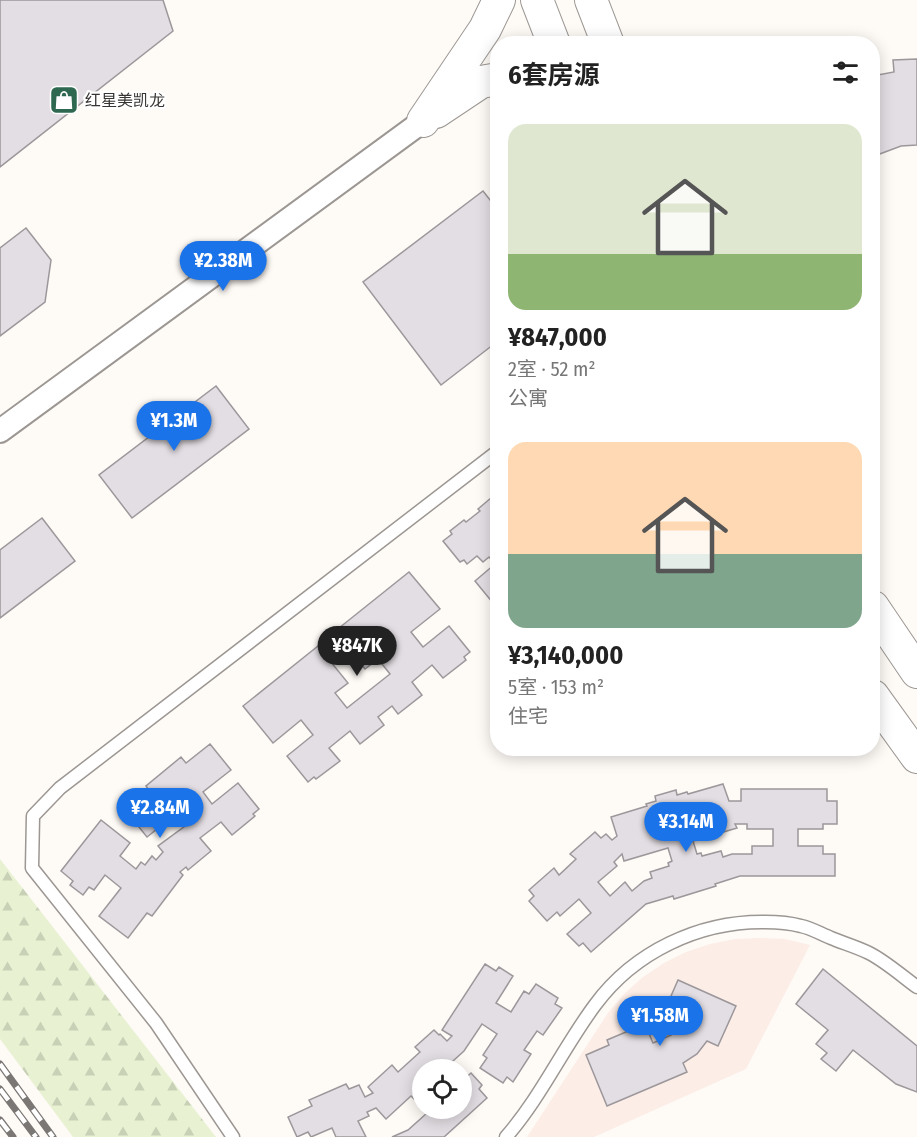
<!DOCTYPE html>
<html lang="zh">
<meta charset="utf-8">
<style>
body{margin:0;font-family:"Fira Sans Condensed","Noto Sans SC",sans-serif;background:#f6f6f6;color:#222;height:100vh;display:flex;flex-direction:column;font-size:22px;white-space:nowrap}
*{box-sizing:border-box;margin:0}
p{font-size:20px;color:#767676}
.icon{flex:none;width:33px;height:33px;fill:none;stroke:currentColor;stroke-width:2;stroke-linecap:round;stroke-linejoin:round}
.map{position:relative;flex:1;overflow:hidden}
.panel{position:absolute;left:490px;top:36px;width:390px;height:720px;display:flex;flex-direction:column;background:#fff;border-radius:24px;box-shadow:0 3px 15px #0003}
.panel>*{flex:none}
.fabs{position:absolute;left:412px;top:1059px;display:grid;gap:12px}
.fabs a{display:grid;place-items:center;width:60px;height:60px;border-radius:50%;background:#fff;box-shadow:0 3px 15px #0003;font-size:30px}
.price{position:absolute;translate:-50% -51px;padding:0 14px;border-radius:21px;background:#1a73e8;color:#fff;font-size:20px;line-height:39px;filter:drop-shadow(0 2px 3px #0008)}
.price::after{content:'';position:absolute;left:50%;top:36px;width:18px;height:14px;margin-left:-9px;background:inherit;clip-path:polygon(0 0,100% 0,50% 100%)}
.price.current{background:#222;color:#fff}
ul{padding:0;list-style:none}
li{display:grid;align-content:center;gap:12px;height:318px;padding:0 18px}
li span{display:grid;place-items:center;height:186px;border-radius:18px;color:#555}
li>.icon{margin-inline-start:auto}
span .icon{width:108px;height:108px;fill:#fffc;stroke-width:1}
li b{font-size:26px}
h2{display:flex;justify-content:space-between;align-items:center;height:72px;padding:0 18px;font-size:26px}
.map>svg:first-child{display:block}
.education{fill:#fcede7}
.forest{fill:url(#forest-firs)}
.building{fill:#e3dee3;stroke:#9c979b;stroke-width:1.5;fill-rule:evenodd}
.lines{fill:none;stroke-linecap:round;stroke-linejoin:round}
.service-casing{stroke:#9c9793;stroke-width:15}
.minor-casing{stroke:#9c9793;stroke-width:26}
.secondary-casing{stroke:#9c9793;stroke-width:34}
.service{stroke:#fff;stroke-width:12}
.minor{stroke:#fff;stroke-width:22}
.secondary{stroke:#fff;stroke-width:32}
.rail-casing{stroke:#7a7775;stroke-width:7}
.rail{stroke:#fff;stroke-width:4.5;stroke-dasharray:14;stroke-linecap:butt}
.labels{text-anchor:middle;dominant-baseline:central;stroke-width:4.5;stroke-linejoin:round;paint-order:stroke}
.poi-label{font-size:16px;fill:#373533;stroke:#fff;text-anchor:start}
</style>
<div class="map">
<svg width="917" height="1137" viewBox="0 0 917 1137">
<defs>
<pattern id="forest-firs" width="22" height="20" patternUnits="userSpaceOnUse" patternTransform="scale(1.5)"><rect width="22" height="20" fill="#e8f2d3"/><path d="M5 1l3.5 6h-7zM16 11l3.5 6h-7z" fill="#c8d0b6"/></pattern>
</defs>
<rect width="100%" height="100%" fill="#fefaf6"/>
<polygon class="education" points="760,938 785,939 810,945 746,1069 594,1137 527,1137 608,1013 624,994 643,977 664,963 686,952 710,944 735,939"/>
<polygon class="forest" points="0,859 216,1137 73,1137 0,1039"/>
<g class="building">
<polygon points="0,0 163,0 173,31 0,167"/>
<polygon points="917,59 917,145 901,146 877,155 879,161 873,163 873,65 878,75 894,72 893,60"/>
<polygon points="483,191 498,210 498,341 441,385 363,282"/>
<polygon points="26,228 51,260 45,302 0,336 0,248"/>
<polygon points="216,386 249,429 132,518 99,475"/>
<polygon points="498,492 498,599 493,603 475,581 495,564 489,557 483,562 477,556 467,564 464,560 460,562 443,541 452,534 450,531 464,520 466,522 480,511 478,509"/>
<polygon points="42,518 75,561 0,618 0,550"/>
<polygon points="409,572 440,609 411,632 423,647 449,626 470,652 464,657 466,660 443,678 432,665 412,682 422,695 398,714 392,706 378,717 384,725 360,744 350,731 329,748 340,761 316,779 314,777 308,782 287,756 313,735 301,720 273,743 243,706 318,646 348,683 335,693 347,708 390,674 378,659 365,669 334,632"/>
<polygon points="210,744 231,770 203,792 212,804 238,783 259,809 253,814 255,816 232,835 221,822 200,838 211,851 188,870 186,867 180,872 183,875 152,916 147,913 128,938 99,916 121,888 105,875 94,890 89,887 83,895 70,885 73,881 61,871 101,820 130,843 120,856 136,869 141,862 145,865 152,856 156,860 163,852 158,846 185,826 176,814 147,837 126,811 150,792 146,786 181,757 186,763"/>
<path d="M723,784l6,17h12v-12h86v12h10v23h-14v5h-25v17h25v8h12v22h-95l-25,8 1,2 -42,13 -1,-3 -27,8 -55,48 -8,-9 -4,3 -12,-12 24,-21 -12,-14 -19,17 -3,-4 -10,9 -18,-20 5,-5 -5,-6 25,-22 5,7 17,-16 -6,-5 25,-22 6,6 5,-4 6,6 5,-4 -6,-19 36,-11 -1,-2 10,-3 -1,-5 21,-6 1,5 10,-3 1,2zM735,824h12v5h26v17h-21v8h-20l-9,3 -2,-6 -19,5 -1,-3 -4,1 -4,-13 44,-13zM668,848l4,13 -4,2 1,3 -19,6 2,6 -8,3 -12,10 -7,-9 -15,14 -12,-14 19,-16 -3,-4 8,-8 2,7z"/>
<polygon points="485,964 496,971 499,967 513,976 496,1003 511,1012 524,991 529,994 536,984 558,998 555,1004 562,1008 543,1035 537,1031 524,1050 531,1054 513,1082 507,1077 503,1083 480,1068 487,1058 483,1055 497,1034 482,1024 464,1051 443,1070 423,1070 423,1108 411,1096 386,1119 376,1108 367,1112 369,1116 358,1121 366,1137 336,1137 332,1128 311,1137 308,1132 297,1137 288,1117 312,1106 309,1100 346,1084 349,1089 359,1085 365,1097 373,1093 368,1087 392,1065 398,1072 420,1052 415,1047 434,1030 439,1035 440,1034 447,1041 452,1036 442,1030"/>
<polygon points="823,969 917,1046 917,1092 896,1084 853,1050 836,1071 821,1059 827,1053 816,1044 828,1030 796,1004"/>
<polygon points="678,980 736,1006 718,1046 707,1041 697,1054 683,1063 687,1072 607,1106 586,1055 609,1045 607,1040 645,1024 653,1043 671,1035 679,1028 687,1012 668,1003"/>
<polygon points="471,1073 482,1085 479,1089 487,1098 444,1137 392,1137 408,1130 427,1113 423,1108 462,1108 462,1081"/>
</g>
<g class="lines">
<g class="service-casing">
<g id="service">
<polyline points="233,1137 156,1023 32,868 33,816 60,788 498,451"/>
<path d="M506,1137c35,-40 57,-89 89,-132 39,-53 104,-84 170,-83 12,0 25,1 36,4 10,2 20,8 30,12 12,5 26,9 38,15 16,8 33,23 48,34"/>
</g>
</g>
<g class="minor-casing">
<polyline id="minor" points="0,431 423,121"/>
</g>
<g class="secondary-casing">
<g id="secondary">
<polyline points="537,0 554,44"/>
<polyline points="591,0 608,44"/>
<polyline points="436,112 481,82 498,79"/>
<polyline points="423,121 485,29 499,0"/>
<polyline points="873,607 917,672"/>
<polyline points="873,696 917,757"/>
</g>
</g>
<use href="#service" class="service"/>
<use href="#minor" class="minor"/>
<use href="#secondary" class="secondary"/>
<g class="rail-casing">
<g id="rail">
<polyline points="0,1064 53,1137"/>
<polyline points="0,1089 36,1137"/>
<polyline points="0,1120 13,1137"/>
</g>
</g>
<use href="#rail" class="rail"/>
</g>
<defs>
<g id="shop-square" transform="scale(1.5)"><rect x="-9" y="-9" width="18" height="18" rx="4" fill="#2e6851" stroke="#fff"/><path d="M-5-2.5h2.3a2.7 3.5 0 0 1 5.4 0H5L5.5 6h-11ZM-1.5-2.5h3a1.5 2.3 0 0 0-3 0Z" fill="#fff"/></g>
</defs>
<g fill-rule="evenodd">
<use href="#shop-square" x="64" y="100"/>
</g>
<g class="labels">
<g class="poi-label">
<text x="85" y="100">红星美凯龙</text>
</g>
</g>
</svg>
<div class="fabs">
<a><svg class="icon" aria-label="locate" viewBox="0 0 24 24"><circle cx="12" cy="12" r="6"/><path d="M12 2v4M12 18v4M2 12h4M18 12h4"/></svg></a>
</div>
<b class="price" style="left:223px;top:292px">¥2.38M</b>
<b class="price" style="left:174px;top:452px">¥1.3M</b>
<b class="price current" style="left:357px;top:677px">¥847K</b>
<b class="price" style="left:160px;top:839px">¥2.84M</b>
<b class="price" style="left:686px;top:853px">¥3.14M</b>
<b class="price" style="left:660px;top:1047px">¥1.58M</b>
<section class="panel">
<h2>6套房源<svg class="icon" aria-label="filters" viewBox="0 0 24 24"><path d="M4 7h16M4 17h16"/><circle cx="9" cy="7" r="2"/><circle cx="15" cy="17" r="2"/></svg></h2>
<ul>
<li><span style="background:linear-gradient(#dfe7d0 70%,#8fb573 0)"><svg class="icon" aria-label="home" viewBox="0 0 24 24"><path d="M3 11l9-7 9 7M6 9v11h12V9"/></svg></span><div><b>¥847,000</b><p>2室 · 52 m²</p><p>公寓</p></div></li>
<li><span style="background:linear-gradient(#ffd9b3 60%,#7fa58c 0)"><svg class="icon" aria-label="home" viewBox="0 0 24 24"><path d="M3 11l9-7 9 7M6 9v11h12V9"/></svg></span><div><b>¥3,140,000</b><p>5室 · 153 m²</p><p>住宅</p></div></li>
</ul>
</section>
</div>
